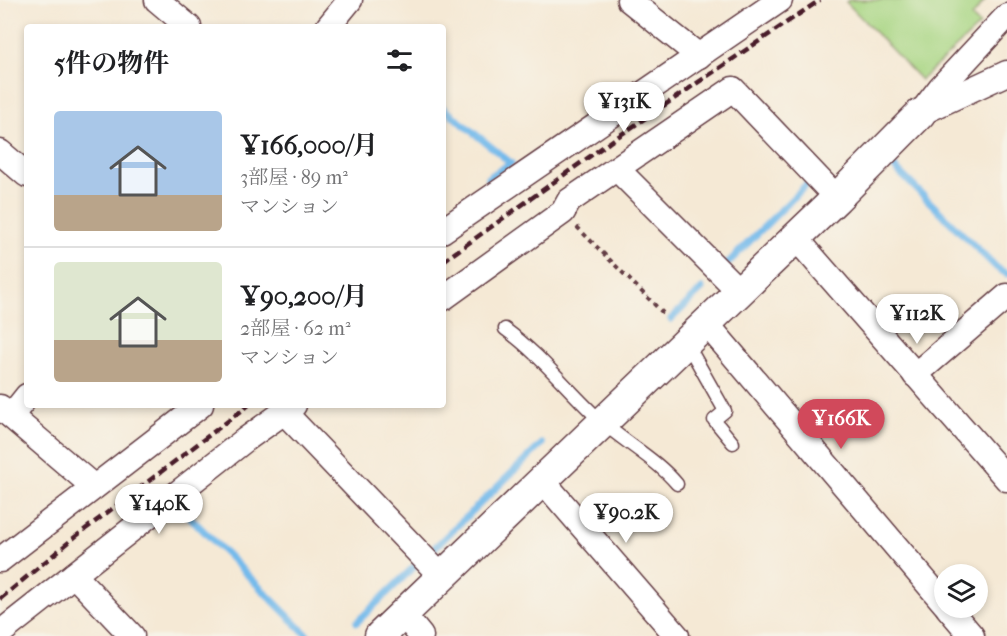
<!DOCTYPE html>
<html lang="ja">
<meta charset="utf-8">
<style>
body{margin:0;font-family:"IM FELL French Canon","Noto Serif JP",serif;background:#f6f6f6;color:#202124;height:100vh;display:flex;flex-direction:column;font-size:22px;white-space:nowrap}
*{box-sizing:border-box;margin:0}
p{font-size:20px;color:#757577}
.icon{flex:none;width:33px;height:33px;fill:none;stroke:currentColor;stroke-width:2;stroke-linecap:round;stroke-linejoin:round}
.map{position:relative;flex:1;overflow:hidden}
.sheet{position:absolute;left:24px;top:24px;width:422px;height:384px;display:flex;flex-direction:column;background:#fff;border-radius:6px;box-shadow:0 3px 9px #0003}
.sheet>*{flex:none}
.tools{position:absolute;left:934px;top:564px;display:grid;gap:12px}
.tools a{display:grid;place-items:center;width:54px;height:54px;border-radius:50%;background:#fff;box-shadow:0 3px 9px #0003;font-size:30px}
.price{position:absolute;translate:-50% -51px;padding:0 14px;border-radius:21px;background:#fff;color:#222;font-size:20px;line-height:39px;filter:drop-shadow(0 2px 3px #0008)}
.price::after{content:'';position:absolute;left:50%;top:36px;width:18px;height:14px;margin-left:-9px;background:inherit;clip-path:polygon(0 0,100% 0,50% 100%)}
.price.active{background:#d1495b;color:#fff}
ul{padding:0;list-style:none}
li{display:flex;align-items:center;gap:18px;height:150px;padding:0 30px}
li+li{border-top:2px solid #e0e0e0}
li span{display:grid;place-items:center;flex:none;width:168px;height:120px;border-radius:6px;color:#555}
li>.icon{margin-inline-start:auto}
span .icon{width:72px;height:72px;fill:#fffc;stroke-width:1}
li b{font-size:26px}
h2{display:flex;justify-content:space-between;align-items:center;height:72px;padding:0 30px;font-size:26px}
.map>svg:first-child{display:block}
.green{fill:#a8d683;stroke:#797a57;stroke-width:1.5}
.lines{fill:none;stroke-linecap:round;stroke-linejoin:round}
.stream{stroke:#73baeb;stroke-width:7}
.service-casing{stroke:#643d44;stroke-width:15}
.minor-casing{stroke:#643d44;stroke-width:27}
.tertiary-casing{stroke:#643d44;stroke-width:33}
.path{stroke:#643d44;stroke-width:4;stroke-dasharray:4.5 4.5;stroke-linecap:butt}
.service{stroke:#fff;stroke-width:12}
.minor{stroke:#fff;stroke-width:24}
.tertiary{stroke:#fff;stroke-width:30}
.rail{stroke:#4a1f2b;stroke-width:4.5;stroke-dasharray:9 4.5;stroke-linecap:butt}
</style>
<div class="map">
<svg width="1007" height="636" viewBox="0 0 1007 636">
<rect width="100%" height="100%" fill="#f7f3e8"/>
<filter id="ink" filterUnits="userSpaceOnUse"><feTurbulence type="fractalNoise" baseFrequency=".0167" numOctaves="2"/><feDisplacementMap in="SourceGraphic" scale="12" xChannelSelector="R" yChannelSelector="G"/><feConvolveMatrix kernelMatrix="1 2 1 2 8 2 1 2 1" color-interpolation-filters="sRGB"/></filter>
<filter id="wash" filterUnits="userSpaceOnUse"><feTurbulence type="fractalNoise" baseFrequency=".008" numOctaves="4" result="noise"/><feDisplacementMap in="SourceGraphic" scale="24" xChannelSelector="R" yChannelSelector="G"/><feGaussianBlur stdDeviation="1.35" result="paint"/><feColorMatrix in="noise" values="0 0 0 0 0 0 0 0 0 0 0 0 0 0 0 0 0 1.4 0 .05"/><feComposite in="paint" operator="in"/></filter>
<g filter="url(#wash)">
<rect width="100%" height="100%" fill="#f5e9d5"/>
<polygon class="green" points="849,0 985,0 972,17 980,25 921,80 846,2"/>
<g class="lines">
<g class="stream">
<polyline points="442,107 511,163 488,178"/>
<polyline points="894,167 997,268 1007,274"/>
<polyline points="724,267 806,185"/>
<polyline points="671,319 702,289"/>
<polyline points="177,504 308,636"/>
<polyline points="431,551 542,444"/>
<polyline points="357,622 417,564"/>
</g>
</g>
</g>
<g filter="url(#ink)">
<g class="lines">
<g class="service-casing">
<g id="service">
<path d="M505,329c37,27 64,63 97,93 25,22 54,37 75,62"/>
<polyline points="686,342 725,411 714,420 733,443"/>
</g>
</g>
<g class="minor-casing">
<g id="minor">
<polyline points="157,0 189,27"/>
<polyline points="629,0 699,56"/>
<polyline points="328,27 350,0"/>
<polyline points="925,111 1007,73"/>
<polyline points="920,114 940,88 1007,16"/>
<polyline points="0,152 27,175"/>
<polyline points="617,169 739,291"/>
<polyline points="442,231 780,0"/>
<polyline points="795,237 1007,479"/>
<polyline points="442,299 563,212 569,201 733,89 837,198"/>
<polyline points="706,323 945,604"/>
<polyline points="915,375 1007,296"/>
<polyline points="0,407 94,487"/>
<polyline points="284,412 442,577"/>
<polyline points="11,416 27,396"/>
<polyline points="542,480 677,636"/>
<polyline points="0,560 201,405"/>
<polyline points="74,575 132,636"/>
<polyline points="948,608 972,636"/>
<polyline points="403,614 421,636"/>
<polyline points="0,633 245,440 294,405"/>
</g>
</g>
<g class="tertiary-casing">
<polyline id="tertiary" points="380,636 837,198 920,114"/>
</g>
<polyline class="path" points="577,227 666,316"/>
<use href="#service" class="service"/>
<use href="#minor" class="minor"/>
<use href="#tertiary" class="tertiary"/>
<g class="rail">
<polyline points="442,262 610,142 820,0"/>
<polyline points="0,599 75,537 249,405"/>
</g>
</g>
</g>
</svg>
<div class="tools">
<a><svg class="icon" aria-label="layers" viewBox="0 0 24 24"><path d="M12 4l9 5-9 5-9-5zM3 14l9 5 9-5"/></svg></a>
</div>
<b class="price" style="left:624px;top:133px">¥131K</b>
<b class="price" style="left:917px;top:345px">¥112K</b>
<b class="price active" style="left:841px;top:450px">¥166K</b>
<b class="price" style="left:159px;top:535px">¥140K</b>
<b class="price" style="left:626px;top:544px">¥90.2K</b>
<section class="sheet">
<h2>5件の物件<svg class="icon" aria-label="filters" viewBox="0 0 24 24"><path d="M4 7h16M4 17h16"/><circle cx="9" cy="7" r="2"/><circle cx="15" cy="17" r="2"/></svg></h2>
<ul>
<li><span style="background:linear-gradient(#a9c7e8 70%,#b9a48a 0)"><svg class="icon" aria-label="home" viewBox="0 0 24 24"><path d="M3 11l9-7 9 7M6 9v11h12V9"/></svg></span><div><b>¥166,000/月</b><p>3部屋 · 89 m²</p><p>マンション</p></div></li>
<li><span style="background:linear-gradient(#dfe7d0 65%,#b9a48a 0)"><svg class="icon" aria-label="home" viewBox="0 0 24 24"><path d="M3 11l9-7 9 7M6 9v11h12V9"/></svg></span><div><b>¥90,200/月</b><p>2部屋 · 62 m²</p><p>マンション</p></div></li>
</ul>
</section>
</div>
